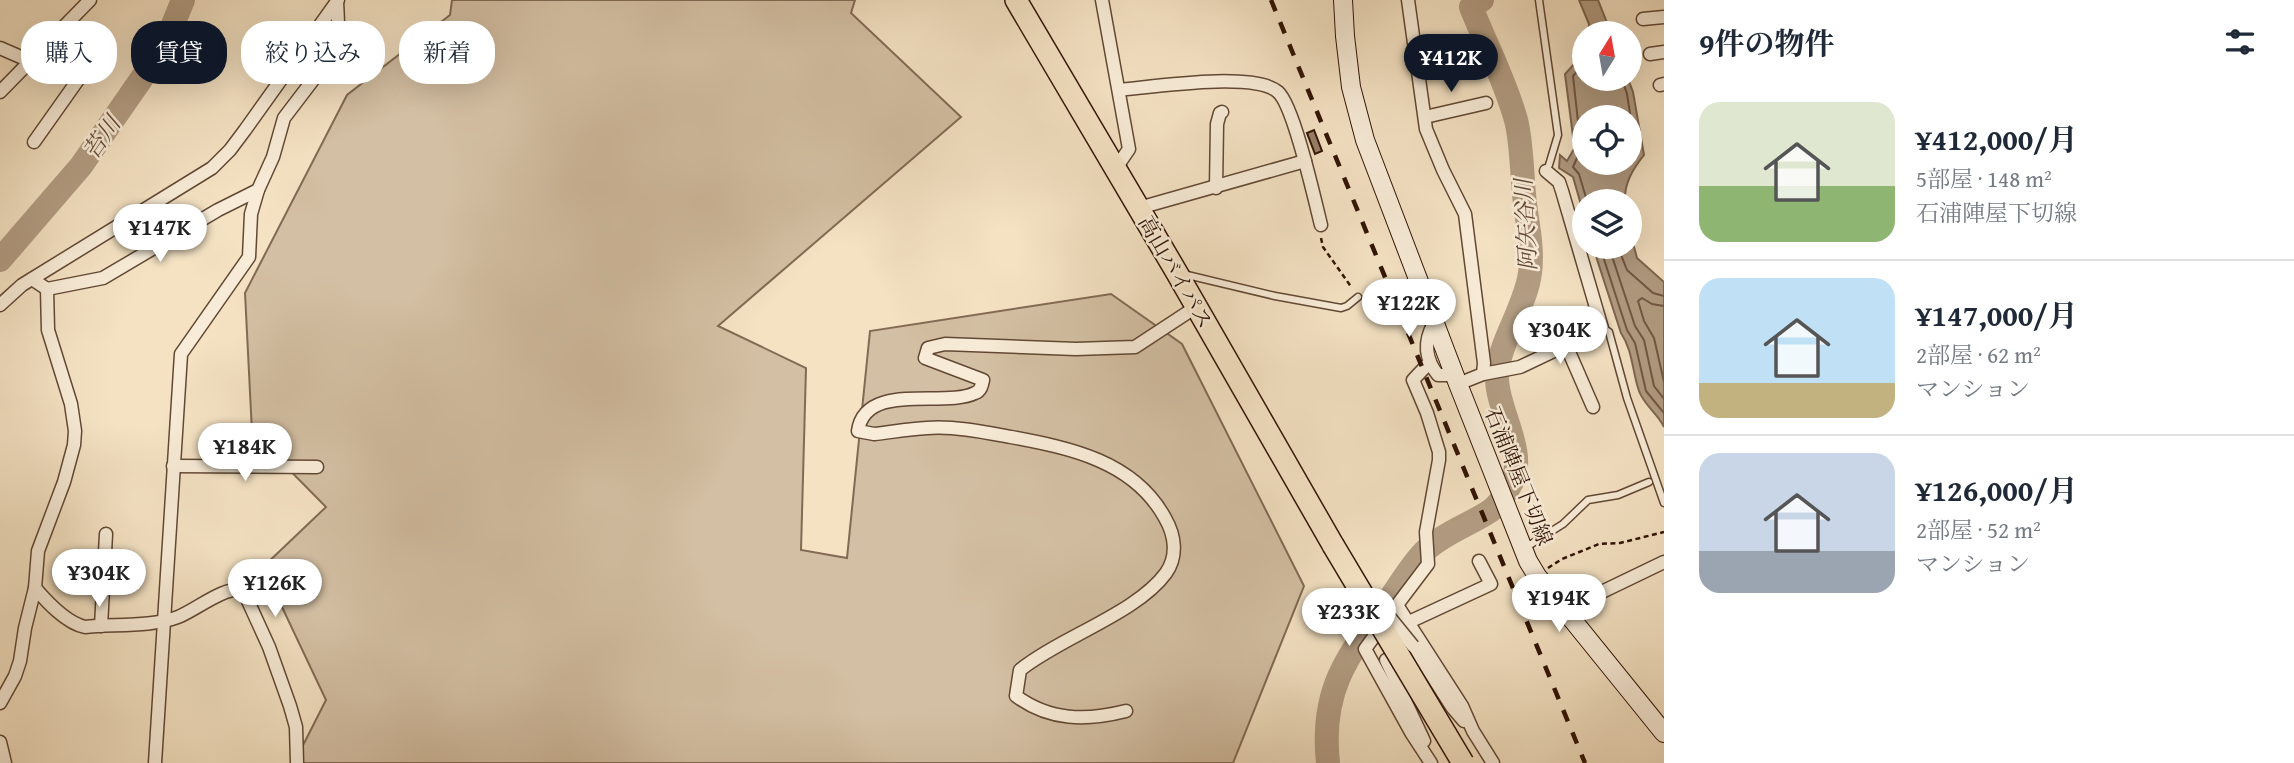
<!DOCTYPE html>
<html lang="ja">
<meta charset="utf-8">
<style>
body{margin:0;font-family:"Gentium Book Plus","Noto Serif JP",serif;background:#f2f2f3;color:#1f2937;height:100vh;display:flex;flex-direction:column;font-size:26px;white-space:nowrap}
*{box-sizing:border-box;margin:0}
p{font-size:23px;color:#747a83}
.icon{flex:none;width:38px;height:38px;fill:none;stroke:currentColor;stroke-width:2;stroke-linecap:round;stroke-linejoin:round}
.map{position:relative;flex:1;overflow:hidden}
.side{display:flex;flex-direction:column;background:#fff;width:630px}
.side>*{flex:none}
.hud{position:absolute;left:21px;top:21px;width:665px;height:63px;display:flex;gap:14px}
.needle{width:46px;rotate:11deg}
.fabs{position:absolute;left:1572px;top:21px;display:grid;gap:14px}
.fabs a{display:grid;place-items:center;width:70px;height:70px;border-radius:50%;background:#fff;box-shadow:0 7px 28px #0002;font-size:35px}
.price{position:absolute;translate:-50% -60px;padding:0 16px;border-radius:24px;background:#fff;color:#222;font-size:23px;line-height:46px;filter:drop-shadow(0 2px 4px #0008)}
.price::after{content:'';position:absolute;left:50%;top:42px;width:21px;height:16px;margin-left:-10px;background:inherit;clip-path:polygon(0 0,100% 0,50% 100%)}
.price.selected{background:#111827;color:#fff}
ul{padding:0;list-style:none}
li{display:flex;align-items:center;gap:21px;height:175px;padding:0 35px}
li+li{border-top:2px solid #e0e1e3}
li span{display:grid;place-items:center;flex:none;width:196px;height:140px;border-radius:21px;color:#555}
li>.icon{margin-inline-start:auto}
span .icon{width:84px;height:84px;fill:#fffc;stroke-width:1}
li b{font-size:30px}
h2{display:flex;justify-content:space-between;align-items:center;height:84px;padding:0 35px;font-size:30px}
.tag{padding:0 24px;border-radius:28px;background:#fff;box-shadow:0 7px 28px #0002;font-size:24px;line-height:63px}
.tag.selected{background:#111827;color:#fff}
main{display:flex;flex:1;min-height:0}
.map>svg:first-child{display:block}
.green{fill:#d3bfa3;stroke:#826a54;stroke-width:2}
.water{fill:#b29c82;stroke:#7f6650;stroke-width:2;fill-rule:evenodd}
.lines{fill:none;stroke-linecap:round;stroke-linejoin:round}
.shore{stroke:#725844;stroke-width:2}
.river{stroke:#b29c82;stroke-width:24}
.building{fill:#977f68;stroke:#321405;stroke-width:2}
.lane-casing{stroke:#624834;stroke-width:9}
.street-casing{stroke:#624834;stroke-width:15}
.secondary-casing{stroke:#321405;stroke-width:20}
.highway-casing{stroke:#321405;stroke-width:24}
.path{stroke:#321405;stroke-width:2.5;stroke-dasharray:5 3.5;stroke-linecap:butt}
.lane{stroke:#f8ecd8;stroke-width:6}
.street{stroke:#f8ecd8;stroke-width:12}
.secondary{stroke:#f8ecd8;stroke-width:18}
.highway{stroke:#f4e2c3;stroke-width:21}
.rail{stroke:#321405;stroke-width:4.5;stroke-dasharray:12 12;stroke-linecap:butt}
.street-bridge-casing{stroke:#624834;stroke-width:15;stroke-linecap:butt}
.highway-bridge-casing{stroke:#321405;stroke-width:24;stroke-linecap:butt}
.street-bridge{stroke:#f8ecd8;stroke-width:12}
.highway-bridge{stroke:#f4e2c3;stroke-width:21}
.labels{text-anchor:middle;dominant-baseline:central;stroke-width:5;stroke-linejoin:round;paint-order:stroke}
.street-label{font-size:21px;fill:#321405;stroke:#f8ecd8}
.water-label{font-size:23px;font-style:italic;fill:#654a37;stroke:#f8ecd8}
</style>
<main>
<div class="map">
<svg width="1664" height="763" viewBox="0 0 1664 763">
<rect width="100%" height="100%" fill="#f4e2c3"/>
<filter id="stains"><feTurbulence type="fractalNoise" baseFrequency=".00286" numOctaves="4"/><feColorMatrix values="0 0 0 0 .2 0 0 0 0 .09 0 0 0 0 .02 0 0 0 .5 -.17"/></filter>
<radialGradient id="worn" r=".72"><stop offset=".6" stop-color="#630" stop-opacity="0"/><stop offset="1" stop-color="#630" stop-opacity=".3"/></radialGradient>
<polygon class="green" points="452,0 855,0 851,13 961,117 718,326 806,368 801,550 847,558 870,331 1111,294 1182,344 1304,586 1233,763 294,763 326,700 263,567 326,507 252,432 245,293 347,95 450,15"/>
<g class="water">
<polygon points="1579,0 1598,0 1611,33 1588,33 1589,24"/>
<path d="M1584,53v26h44l5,13 11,63c-11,14 -20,28 -19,46h-41v14l-11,-38 -14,-9 1,-13 7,6 7,-12v-5l-9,-70zM1629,117v46h-45v-46z"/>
<path d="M1629,228l8,30 27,24v145c-6,-13 -20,-22 -25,-36 -7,-20 -6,-40 -18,-58l-28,-86h36z"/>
</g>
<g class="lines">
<g class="shore">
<polyline points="1584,64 1573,76 1581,149 1573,167 1579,174 1587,201"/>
<polyline points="1622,79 1627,94 1636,152 1629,162"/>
<polyline points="1600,247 1627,330 1635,343 1646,391 1664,413"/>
<polyline points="1609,247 1635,326 1644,340 1654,386 1664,399"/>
<polyline points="1618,247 1627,270 1653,293 1664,296"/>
<polyline points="1664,306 1652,304 1642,298 1638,301 1644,321 1654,338 1664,382"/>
</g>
<g class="river">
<polyline points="0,260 81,166 151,65 170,32 183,0"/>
<path d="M1328,763c-8,-73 19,-107 61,-163 12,-17 23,-37 38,-51 19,-17 42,-24 63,-38 8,-5 18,-21 22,-29 15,-31 -15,-72 -15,-104 -1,-30 29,-72 33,-105 3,-23 -2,-47 -5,-69 -3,-24 -3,-62 -9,-84 -11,-40 -30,-75 -45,-113l11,-7"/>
</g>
</g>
<polygon class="building" points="1314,130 1322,151 1315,154 1307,133"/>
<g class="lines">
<g class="lane-casing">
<g id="lane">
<polyline points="1539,0 1558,135 1549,165"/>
<polyline points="1183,274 1275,296 1341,308 1347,306 1358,297"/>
<polyline points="1603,328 1609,332 1627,398 1664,503"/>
<polyline points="1525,548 1563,524 1588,500 1618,495 1649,482"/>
</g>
</g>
<g class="street-casing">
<g id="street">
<polyline points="1102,0 1129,149 1116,168"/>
<polyline points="1408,0 1426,129 1443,170 1465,214 1484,363 1483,374"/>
<polyline points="1643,19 1664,17"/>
<polyline points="0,48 30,61"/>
<polyline points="1650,54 1664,52"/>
<polyline points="1660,85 1664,84"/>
<path d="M1119,90c33,-3 135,-19 159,2 16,14 37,109 43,133"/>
<polyline points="0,92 90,0"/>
<polyline points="1425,117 1486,103"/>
<polyline points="34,142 97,53 75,39 64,27"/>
<polyline points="1216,188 1217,124 1220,113 1222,112"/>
<polyline points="1139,208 1305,161"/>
<polyline points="47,289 103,278 218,210 258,190"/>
<polyline points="0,305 22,285 212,168 230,150 245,130 338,0"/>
<path d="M1434,323c-10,18 -10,35 4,52h16"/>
<polyline points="1566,345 1593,407"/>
<polyline points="1430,362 1413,380 1427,413 1439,452 1439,460 1426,532 1428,564 1397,605 1462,706 1473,731 1493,763"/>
<polyline points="1458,384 1483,374 1520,367 1602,328 1562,191 1559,182 1546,171"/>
<polyline points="173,466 317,467"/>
<path d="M35,588c12,14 31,35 50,39 28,-3 67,0 93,-10 18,-7 46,-31 65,-27l26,57 21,59 6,21 1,36"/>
<polyline points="1569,616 1581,602 1664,562"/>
<polyline points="1409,622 1491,584 1479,561"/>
<polyline points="1384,623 1365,649 1412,734 1431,763"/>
<polyline points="101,626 106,534"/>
<polyline points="1413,646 1452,707 1464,721"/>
<polyline points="1386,660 1424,741"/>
<polyline points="0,703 15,676 20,661 25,628 35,588 38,551 64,482 74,445 75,431 71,404 48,330 47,289 32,279"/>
<path d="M1126,711c-40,10 -76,10 -110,-15l4,-26c41,-33 117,-57 146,-97 12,-17 9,-38 -1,-55 -31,-57 -95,-70 -154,-81 -27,-5 -56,-11 -84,-9 -18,1 -35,4 -53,6l-16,-3c7,-50 87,-23 117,-38 6,-2 7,-8 8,-13l-58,-22 3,-10 17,-4 131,5 59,-2 61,-40"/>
<polyline points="0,742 5,763"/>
<path d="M155,763l26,-409 68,-97 2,-43 7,-24 15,-33 11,-39 48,-63c8,-18 6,-34 5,-53"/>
</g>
</g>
<g class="secondary-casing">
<polyline id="secondary" points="1343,0 1345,36 1351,87 1365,140 1458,384 1528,561 1537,576 1664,733"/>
</g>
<g class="highway-casing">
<polyline id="highway" points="1016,0 1177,273 1333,545"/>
</g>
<g class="path">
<polyline points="1321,238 1323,247 1352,288"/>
<polyline points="1548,568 1562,559 1599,544 1620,543 1664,532"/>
</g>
<use href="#lane" class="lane"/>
<use href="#street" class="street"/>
<use href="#secondary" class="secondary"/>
<use href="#highway" class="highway"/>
<polyline class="rail" points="1271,0 1585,763"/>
<g class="street-bridge-casing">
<polyline id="street-bridge" points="1374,598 1413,646"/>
</g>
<g class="highway-bridge-casing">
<polyline id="highway-bridge" points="1333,545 1463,763"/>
</g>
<use href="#street-bridge" class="street-bridge"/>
<use href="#highway-bridge" class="highway-bridge"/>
</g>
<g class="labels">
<g class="street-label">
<text transform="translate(1176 272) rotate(60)">高山バイパス</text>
<text transform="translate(1519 476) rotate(68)">石浦陣屋下切線</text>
</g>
<g class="water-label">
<text transform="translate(101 137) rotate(-55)">苔川</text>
<text transform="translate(1525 225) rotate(-93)">阿矢谷川</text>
</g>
</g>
<rect width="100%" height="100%" filter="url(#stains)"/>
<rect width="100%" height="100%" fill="url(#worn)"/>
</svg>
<div class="fabs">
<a><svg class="needle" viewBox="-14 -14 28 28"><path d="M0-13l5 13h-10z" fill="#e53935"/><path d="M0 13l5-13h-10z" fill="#747a83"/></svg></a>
<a><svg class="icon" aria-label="locate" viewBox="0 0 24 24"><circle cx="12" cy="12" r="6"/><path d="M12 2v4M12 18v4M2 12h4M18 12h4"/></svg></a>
<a><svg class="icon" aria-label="layers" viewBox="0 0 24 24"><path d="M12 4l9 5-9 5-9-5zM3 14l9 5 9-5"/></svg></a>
</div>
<b class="price selected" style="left:1451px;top:94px">¥412K</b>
<b class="price" style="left:160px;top:264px">¥147K</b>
<b class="price" style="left:1409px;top:339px">¥122K</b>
<b class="price" style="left:1560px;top:366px">¥304K</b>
<b class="price" style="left:245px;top:483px">¥184K</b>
<b class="price" style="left:99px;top:609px">¥304K</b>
<b class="price" style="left:275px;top:619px">¥126K</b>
<b class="price" style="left:1559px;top:634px">¥194K</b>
<b class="price" style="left:1349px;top:648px">¥233K</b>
<div class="hud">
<a class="tag">購入</a>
<a class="tag selected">賃貸</a>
<a class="tag">絞り込み</a>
<a class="tag">新着</a>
</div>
</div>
<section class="side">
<h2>9件の物件<svg class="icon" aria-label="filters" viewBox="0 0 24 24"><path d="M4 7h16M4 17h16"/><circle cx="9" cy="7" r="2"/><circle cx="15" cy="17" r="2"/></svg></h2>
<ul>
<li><span style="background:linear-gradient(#dfe7d0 60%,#8fb573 0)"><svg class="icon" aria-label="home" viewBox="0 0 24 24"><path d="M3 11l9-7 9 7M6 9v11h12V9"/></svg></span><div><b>¥412,000/月</b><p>5部屋 · 148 m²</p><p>石浦陣屋下切線</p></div></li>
<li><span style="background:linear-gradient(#bfe0f5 75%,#c2b280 0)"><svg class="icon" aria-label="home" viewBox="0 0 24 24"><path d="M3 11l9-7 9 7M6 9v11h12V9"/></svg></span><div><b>¥147,000/月</b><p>2部屋 · 62 m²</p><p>マンション</p></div></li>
<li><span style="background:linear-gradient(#c9d6e8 70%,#9aa5b1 0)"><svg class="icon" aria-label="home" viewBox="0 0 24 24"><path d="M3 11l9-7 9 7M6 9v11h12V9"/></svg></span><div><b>¥126,000/月</b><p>2部屋 · 52 m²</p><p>マンション</p></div></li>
</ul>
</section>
</main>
